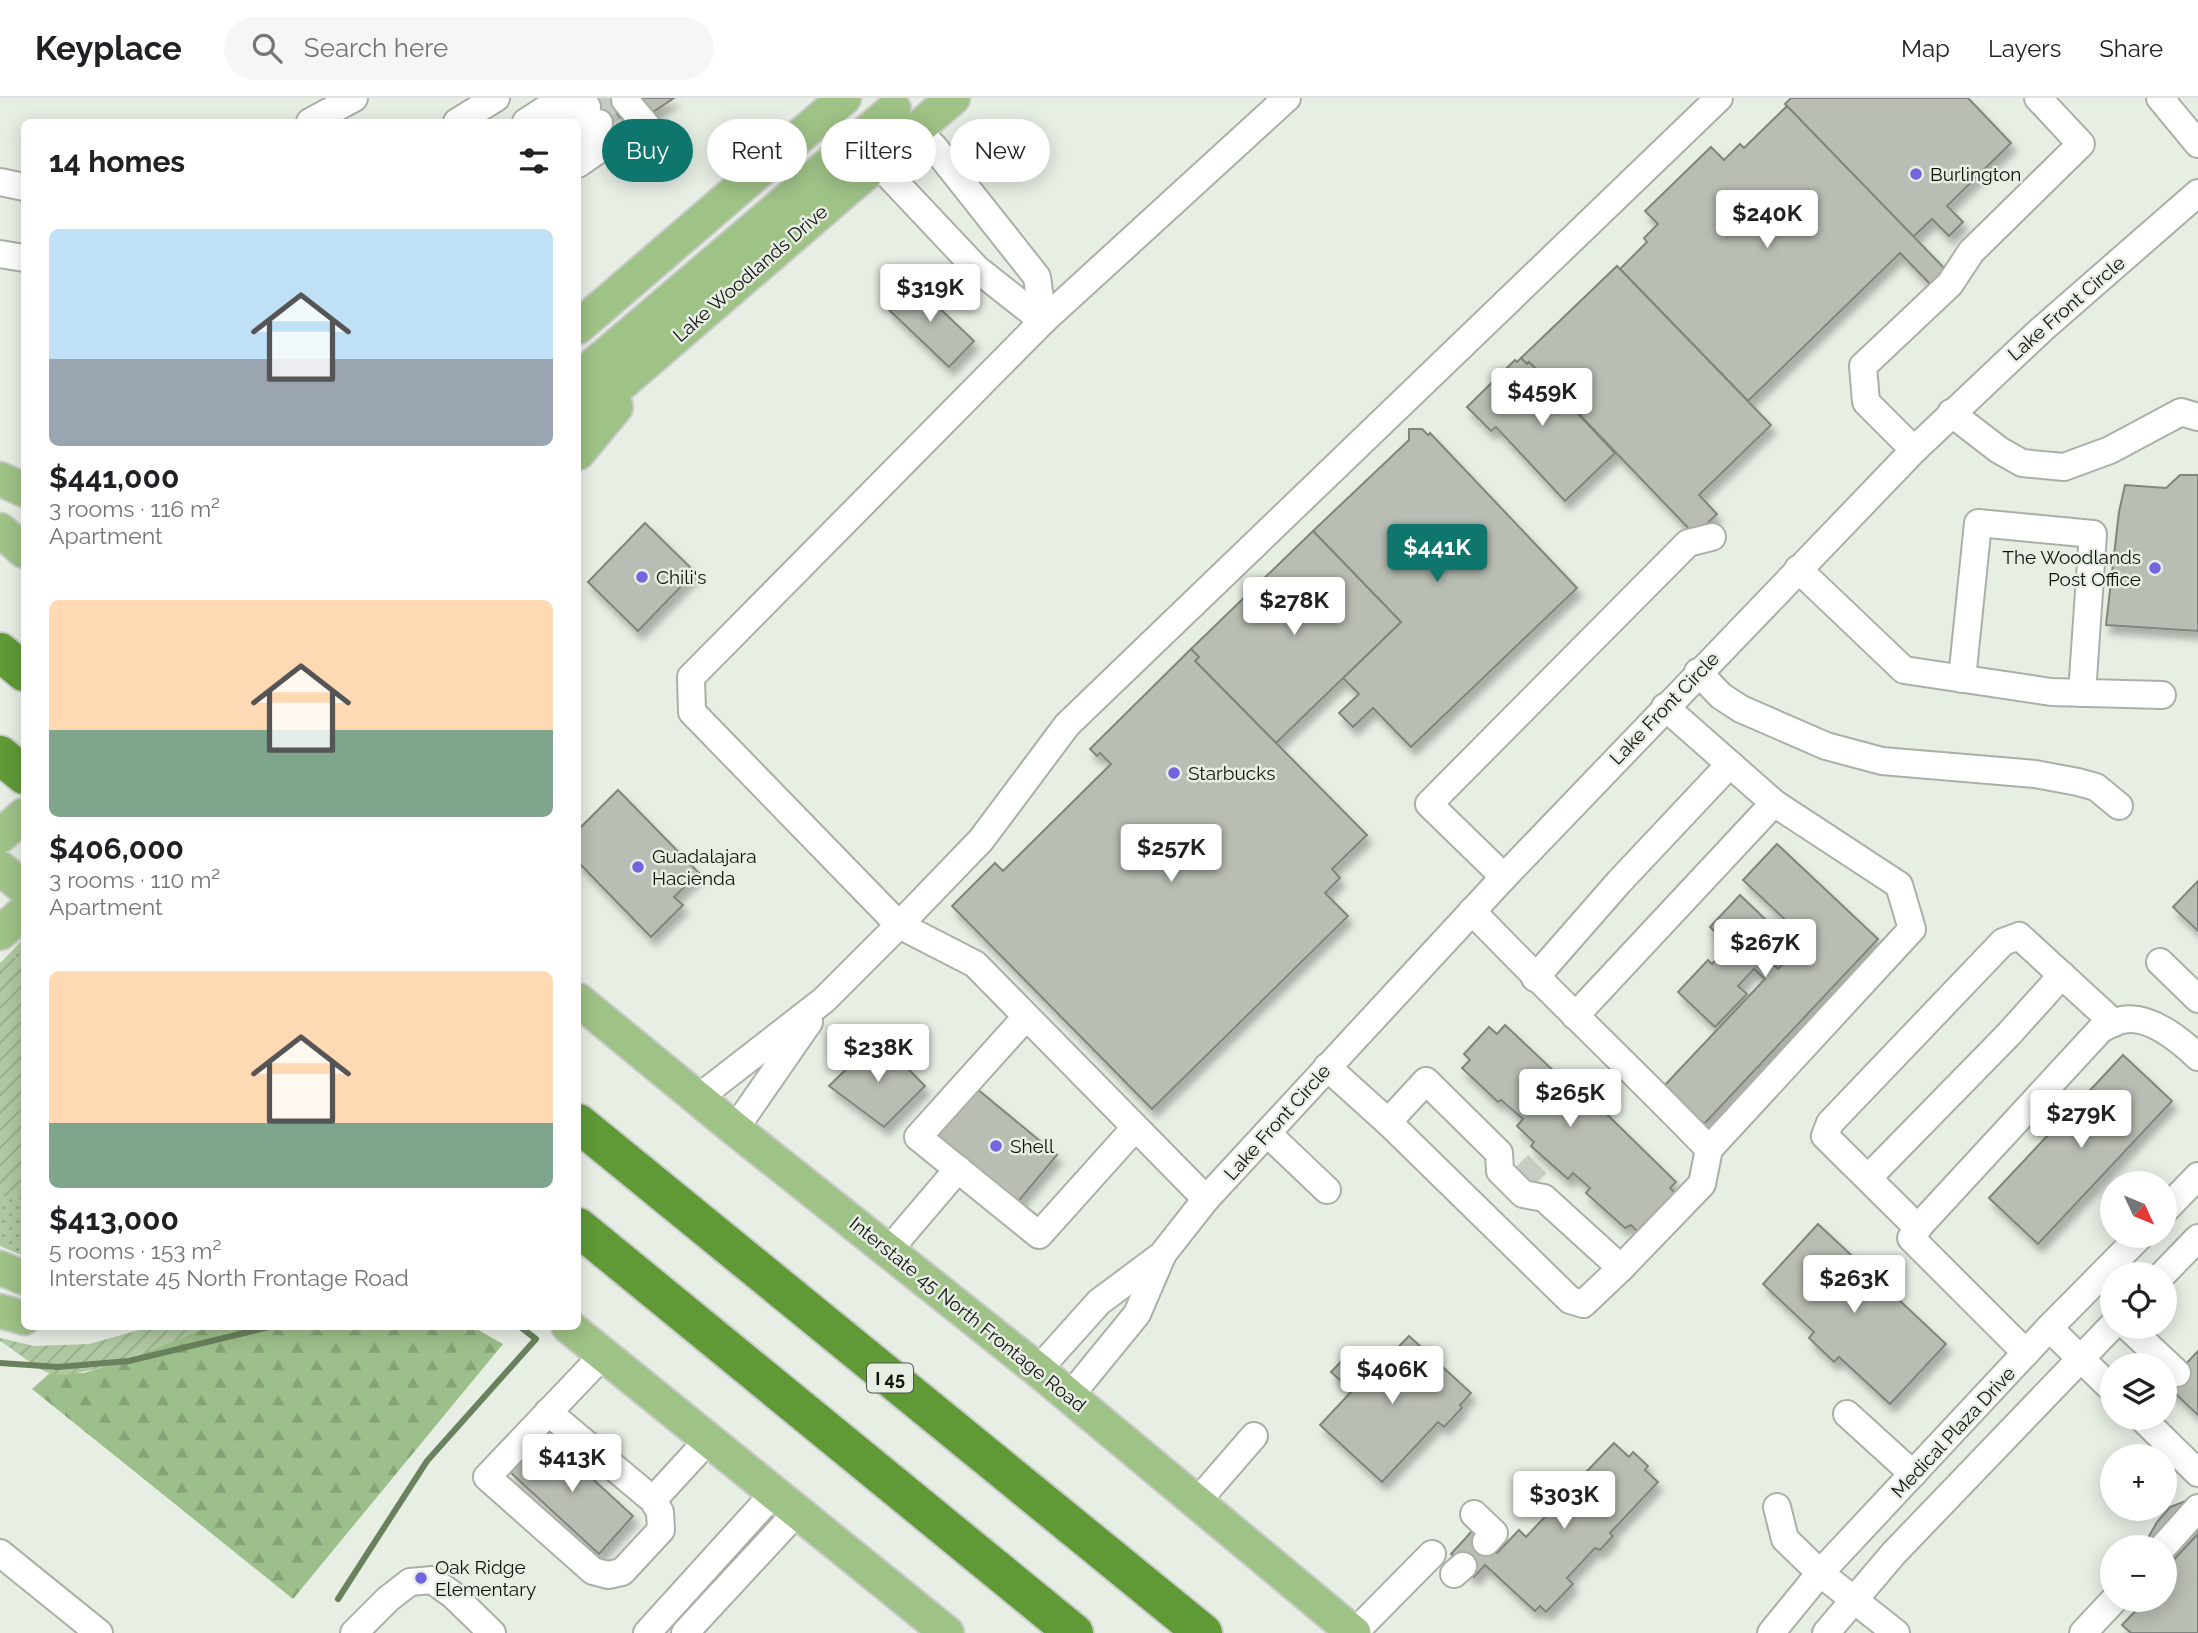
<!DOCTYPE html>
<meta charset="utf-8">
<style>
body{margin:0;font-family:Raleway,sans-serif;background:#f6f6f6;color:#202124;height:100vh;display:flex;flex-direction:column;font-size:26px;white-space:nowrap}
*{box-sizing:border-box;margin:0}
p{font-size:23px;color:#757577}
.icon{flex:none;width:38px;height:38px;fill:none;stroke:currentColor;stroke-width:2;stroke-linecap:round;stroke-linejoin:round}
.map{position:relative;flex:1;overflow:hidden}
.panel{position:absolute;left:21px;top:21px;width:560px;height:1211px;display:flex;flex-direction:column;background:#fff;border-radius:10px;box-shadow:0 4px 18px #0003}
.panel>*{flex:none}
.top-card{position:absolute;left:602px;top:21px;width:665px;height:63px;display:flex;gap:14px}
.needle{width:46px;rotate:134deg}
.buttons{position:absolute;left:2100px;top:1073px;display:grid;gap:14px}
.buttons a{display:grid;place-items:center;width:77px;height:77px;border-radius:50%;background:#fff;box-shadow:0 4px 18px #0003;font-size:35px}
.price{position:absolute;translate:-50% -60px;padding:0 16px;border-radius:7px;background:#fff;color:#222;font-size:23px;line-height:46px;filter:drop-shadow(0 2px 4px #0008)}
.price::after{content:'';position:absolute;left:50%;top:42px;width:21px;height:16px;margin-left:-10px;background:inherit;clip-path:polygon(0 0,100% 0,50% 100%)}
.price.active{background:#0f766e;color:#fff}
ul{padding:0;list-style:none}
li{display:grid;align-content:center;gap:14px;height:371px;padding:0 28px}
li span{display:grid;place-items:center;height:217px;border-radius:10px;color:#555}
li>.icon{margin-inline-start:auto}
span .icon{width:126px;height:126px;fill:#fffc;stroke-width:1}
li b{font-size:30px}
h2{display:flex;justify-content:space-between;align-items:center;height:84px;padding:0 28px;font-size:30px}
.chip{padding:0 24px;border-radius:32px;background:#fff;box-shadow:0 4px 18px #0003;font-size:24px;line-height:63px}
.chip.active{background:#0f766e;color:#fff}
header{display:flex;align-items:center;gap:42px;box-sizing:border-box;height:98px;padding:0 35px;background:#fff;border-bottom:2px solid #e0e0e0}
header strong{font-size:33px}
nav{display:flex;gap:38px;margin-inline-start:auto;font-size:24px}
.search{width:490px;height:63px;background:#f6f6f6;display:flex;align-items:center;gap:18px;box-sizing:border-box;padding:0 24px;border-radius:38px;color:#757577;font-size:26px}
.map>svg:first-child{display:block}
.grass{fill:url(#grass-dots)}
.forest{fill:url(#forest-firs)}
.garden{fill:url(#garden-furrows)}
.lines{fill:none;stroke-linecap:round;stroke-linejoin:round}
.stream{stroke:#69815c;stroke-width:6}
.building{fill:#b8beb4;stroke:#80867d;stroke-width:2;filter:url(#shadow)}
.minor-tunnel{stroke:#c7cdc4;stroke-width:26;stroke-dasharray:26 13;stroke-linecap:butt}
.minor-casing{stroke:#aab0a6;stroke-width:30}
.major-casing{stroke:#cacbca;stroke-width:37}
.highway-casing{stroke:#cacbca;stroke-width:42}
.minor{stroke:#fff;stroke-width:26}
.major{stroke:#9fc287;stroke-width:33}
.highway{stroke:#5f9a37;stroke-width:38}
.poi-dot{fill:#7364df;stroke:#e7eee4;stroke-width:2.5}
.labels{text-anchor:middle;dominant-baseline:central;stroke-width:5;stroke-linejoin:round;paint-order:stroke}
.shield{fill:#e7eee4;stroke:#50544e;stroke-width:2}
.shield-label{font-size:18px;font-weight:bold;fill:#10120e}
.poi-label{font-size:19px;fill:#10120e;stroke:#e7eee4;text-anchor:start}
.street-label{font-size:19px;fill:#10120e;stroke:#e7eee4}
</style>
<header>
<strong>Keyplace</strong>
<div class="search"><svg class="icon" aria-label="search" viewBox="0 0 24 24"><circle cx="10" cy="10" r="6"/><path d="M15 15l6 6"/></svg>Search here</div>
<nav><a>Map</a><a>Layers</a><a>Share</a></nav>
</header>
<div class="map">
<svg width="2198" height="1535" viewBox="0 0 2198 1535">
<defs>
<pattern id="grass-dots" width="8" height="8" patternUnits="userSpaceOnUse" patternTransform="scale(1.75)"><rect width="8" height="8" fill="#afc9a2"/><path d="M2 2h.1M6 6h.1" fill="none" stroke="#96ac8a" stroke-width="1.8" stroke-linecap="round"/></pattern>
<pattern id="forest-firs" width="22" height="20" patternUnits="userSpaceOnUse" patternTransform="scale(1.75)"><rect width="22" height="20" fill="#9dbf8b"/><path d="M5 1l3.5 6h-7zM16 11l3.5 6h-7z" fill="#86a377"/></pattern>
<pattern id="garden-furrows" width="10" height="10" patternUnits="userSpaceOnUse" patternTransform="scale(1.75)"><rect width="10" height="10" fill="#afc9a2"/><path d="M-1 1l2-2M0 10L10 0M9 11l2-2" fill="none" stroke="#96ac8a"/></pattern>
<filter id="shadow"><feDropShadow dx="4.5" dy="8" stdDeviation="3.5" flood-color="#0004"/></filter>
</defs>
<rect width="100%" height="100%" fill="#e7eee4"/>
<g class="grass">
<polygon points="24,840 24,869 10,855"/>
<polygon points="0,1095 2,1098 13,1098 24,1105 24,1158 0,1148"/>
</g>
<polygon class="forest" points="208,1229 473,1229 503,1246 293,1501 32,1291 50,1275 84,1275 133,1259"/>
<g class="garden">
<polygon points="10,855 24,869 24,1105 13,1098 2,1098 0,1095 0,865"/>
<path d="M150,1229h58c-33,13 -126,56 -159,46 -11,-3 -37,-25 -49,-32v-3l34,8 55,-2z"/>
</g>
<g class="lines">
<g class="stream">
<polyline points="0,1265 58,1269 129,1263 273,1228"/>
<polyline points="338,1501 427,1363 536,1241 519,1228"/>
</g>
</g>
<g class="building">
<polygon points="581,0 628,0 613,10 633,38 616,50"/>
<polygon points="639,0 674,0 650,16"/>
<polygon points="1791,0 1968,0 2011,45 1947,108 1963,124 1949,138 1932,121 1913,139 1785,6"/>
<polygon points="1787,8 1947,173 1932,188 1900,155 1748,303 1620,171 1647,144 1644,140 1658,126 1645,113 1711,49 1724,62 1740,46 1744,50"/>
<polygon points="1617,168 1771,327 1699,397 1717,416 1695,437 1529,264 1527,266 1521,260"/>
<polygon points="912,184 974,243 949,269 887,210"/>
<polygon points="1521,260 1527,266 1529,264 1615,355 1565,403 1496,329 1491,333 1467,309 1515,262 1517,264"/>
<polygon points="1409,331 1422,331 1428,337 1430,335 1577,490 1411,649 1373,610 1353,629 1339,615 1359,596 1343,580 1401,524 1313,433 1409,342"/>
<polygon points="2180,377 2198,377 2198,533 2106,527 2119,414 2125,387 2166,390"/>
<polygon points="645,425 695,474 638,533 588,484"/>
<polygon points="1313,433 1401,524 1276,645 1195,563 1199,559 1191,551"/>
<polygon points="1191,551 1199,559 1195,563 1367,737 1332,771 1340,780 1325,795 1348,818 1152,1011 952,808 995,765 1003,773 1111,666 1100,655 1097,658 1090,651"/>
<polygon points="618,692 699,775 674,799 683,807 651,839 578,764 578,732"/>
<polygon points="1777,746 1878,841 1704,1026 1664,988 1765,881 1754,871 1738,888 1747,896 1715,929 1678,894 1708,862 1712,866 1722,855 1718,852 1725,844 1710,829 1740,797 1793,848 1775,868 1778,871 1801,847 1806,853 1812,847 1743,782"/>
<polygon points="2198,783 2198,833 2173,809"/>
<polygon points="1505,927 1560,979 1567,977 1676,1084 1670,1090 1675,1095 1637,1133 1631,1127 1625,1130 1586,1095 1590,1090 1573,1075 1568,1081 1531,1048 1534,1044 1517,1028 1523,1021 1501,1002 1498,1004 1462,970 1470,962 1464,956 1489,929 1497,936"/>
<polygon points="878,940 925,988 884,1029 829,988"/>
<polygon points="2123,957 2172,1003 2038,1146 1989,1100"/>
<polygon points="976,990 1057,1057 1016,1106 935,1039"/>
<polygon points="1818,1126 1946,1246 1890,1306 1839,1259 1834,1264 1809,1240 1814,1234 1763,1186"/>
<polygon points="1409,1238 1471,1295 1460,1307 1462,1310 1444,1329 1438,1324 1382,1384 1320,1327 1352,1293 1331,1274 1353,1251 1376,1272"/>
<polygon points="2198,1253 2198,1317 2166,1287"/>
<polygon points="544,1336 633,1418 599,1456 510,1374"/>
<polygon points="1614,1345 1629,1359 1633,1354 1648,1368 1645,1372 1658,1384 1610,1435 1613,1438 1600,1452 1595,1450 1567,1480 1573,1486 1546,1514 1540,1508 1535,1513 1485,1467 1474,1479 1451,1456 1473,1432 1497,1455 1519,1432 1526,1439 1554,1409 1550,1406 1564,1391 1567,1394"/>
<polygon points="2198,1398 2198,1436 2165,1471 2165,1449 2143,1449 2157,1424 2170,1409"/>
<polygon points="2198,1436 2198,1535 2131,1535 2122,1527 2146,1502 2165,1502 2165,1471"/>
</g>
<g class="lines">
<g class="minor-tunnel">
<polyline points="592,16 615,0"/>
<polyline points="611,43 628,31"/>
<polyline points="1519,1066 1539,1086"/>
</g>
<g class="minor-casing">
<g id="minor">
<polyline points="2160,0 2198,46"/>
<polyline points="625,2 662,46"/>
<polyline points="310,24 354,0"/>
<polyline points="457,24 496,0"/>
<polyline points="526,24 563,0"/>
<polyline points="563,24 587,9"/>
<polyline points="917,33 934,49 1037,179 1043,223"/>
<polyline points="578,40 599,25"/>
<polyline points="578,66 611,43"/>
<polyline points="878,66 977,171 1043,223"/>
<polyline points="0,84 24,89"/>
<polyline points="0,156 24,160"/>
<polyline points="1951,315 1999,352 2022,365 2064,369 2110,352 2181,314 2198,319"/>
<polyline points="1914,352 1866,304 1863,268 1950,186 1971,154 2081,46 2038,0"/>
<polyline points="1798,471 1904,572 2051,594 2162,597"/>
<polyline points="1698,574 1721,598 1741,611 1826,648 1882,663 2035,676 2078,684 2096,689 2119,708"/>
<polyline points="1962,581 1978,425 2093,436 2082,595"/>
<polyline points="1504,779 1429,706 1688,445 1712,439"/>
<polyline points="2160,864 2198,901"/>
<polyline points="1535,880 1619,784 1730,666"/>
<polyline points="1575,918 1774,705 1665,609"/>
<polyline points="1026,919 918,1039 1039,1137 1135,1030"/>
<path d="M1327,969l61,55 38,-41 73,72 1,18 23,23 21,4 77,70 81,-84 7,-35c-78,-81 -160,-157 -237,-238"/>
<polyline points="698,1000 824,902 899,827 981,742 1067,627 1719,0"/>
<polyline points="1388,1024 1570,1202 1583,1206 1621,1170"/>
<polyline points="735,1031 809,924"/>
<polyline points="1267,1035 1327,1092"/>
<polyline points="1709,1051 1912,831 1899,787 1774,705"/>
<polyline points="1868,1080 2009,936 2062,877"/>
<polyline points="1206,1101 975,866 899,827 692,614 691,579 1043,223 1287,0"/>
<polyline points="2165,1112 2198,1078"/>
<polyline points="1918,1130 1825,1038 1830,1025 2003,844 2019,838 2114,925"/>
<polyline points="889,1152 958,1071"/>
<polyline points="2163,1176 2198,1140"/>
<polyline points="2127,1228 2177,1275"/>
<polyline points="2049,1230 2112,1291"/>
<path d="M2026,1255l-115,-115 10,-14 180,-195c7,-3 14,-8 21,-9 27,-6 58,20 76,37"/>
<polyline points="1038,1272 1099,1204 1162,1157 1206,1101 1504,779 1914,352 2041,232 2198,95"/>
<polyline points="1070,1298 1137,1216 1162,1158"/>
<polyline points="548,1314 653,1402 660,1414 661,1432 622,1474 608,1477 593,1473 487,1379 603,1257"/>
<polyline points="1847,1316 1913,1376"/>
<polyline points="2142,1320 2198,1375"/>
<polyline points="653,1402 708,1342"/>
<polyline points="1196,1405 1254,1338"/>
<polyline points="1777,1409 1785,1441 1820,1475 1896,1535"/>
<polyline points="1474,1416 1494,1435 1486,1444"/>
<polyline points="2163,1449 2198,1410"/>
<polyline points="0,1455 99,1535"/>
<polyline points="1454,1476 1463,1468"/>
<polyline points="354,1535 388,1501 410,1484 432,1482 453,1497 492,1535"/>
<polyline points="647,1535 774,1395"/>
<polyline points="685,1535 797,1414"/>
<polyline points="1354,1535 1432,1456"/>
<polyline points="1771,1535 1820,1475 2049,1230 2140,1138"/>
<polyline points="1826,1535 1894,1455 2112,1228"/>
<polyline points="2083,1535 2114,1502"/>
</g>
</g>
<g class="major-casing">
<g id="major">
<polyline points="578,229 844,0"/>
<polyline points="578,289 595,266 894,11"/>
<polyline points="578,323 953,0"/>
<polyline points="578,355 616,309"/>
<polyline points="0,381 24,392"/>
<polyline points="0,432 24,453"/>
<polyline points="0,738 24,717"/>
<polyline points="0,770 24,790"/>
<polyline points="0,835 24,814"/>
<polyline points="578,902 735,1031 1038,1272 1354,1535"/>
<polyline points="0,1170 24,1180"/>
<polyline points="0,1213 24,1220"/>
<polyline points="568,1228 947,1535"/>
</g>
</g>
<g class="highway-casing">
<g id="highway">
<polyline points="0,554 24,574"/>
<polyline points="0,657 24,677"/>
<polyline points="578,1025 1203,1535"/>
<polyline points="578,1129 1074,1535"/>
</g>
</g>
<use href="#minor" class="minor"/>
<use href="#major" class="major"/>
<use href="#highway" class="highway"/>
</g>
<g class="poi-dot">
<circle cx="1916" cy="76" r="7"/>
<circle cx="2155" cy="470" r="7"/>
<circle cx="642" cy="479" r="7"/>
<circle cx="1174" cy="675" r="7"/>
<circle cx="638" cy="769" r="7"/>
<circle cx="996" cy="1048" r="7"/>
<circle cx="421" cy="1480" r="7"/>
</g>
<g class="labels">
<rect class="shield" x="867" y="1265.5" width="46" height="29" rx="5"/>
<g class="shield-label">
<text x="890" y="1280">I 45</text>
</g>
<g class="poi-label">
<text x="1930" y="76">Burlington</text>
<text x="2141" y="459" text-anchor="end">The Woodlands<tspan x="2141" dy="22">Post Office</tspan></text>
<text x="656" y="479">Chili's</text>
<text x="1188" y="675">Starbucks</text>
<text x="652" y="758">Guadalajara<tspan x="652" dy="22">Hacienda</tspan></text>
<text x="1010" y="1048">Shell</text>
<text x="435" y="1469">Oak Ridge<tspan x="435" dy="22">Elementary</tspan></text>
</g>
<g class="street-label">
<text transform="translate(750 175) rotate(-41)">Lake Woodlands Drive</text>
<text transform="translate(2066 210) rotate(-41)">Lake Front Circle</text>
<text transform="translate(1664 610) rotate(-46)">Lake Front Circle</text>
<text transform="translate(1277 1024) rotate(-48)">Lake Front Circle</text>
<text transform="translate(968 1216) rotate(39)">Interstate 45 North Frontage Road</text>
<text transform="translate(1953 1334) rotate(-47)">Medical Plaza Drive</text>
</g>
</g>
</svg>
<div class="buttons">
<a><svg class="needle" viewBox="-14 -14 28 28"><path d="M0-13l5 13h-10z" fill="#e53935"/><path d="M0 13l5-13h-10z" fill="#757577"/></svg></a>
<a><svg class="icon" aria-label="locate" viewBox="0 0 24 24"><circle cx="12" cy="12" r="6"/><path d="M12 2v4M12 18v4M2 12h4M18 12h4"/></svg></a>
<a><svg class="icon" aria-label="layers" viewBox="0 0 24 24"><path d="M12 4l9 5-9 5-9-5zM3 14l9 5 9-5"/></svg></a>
<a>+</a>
<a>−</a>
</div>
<b class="price" style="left:1767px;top:152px">$240K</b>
<b class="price" style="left:930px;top:226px">$319K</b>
<b class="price" style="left:1542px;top:330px">$459K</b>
<b class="price active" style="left:1437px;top:486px">$441K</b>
<b class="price" style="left:1294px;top:539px">$278K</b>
<b class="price" style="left:1171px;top:786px">$257K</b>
<b class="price" style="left:1765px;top:881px">$267K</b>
<b class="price" style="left:878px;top:986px">$238K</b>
<b class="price" style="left:1570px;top:1031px">$265K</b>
<b class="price" style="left:2081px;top:1052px">$279K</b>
<b class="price" style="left:1854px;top:1217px">$263K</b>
<b class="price" style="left:1392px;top:1308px">$406K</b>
<b class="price" style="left:572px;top:1396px">$413K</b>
<b class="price" style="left:1564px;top:1433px">$303K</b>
<div class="top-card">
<a class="chip active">Buy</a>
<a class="chip">Rent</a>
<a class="chip">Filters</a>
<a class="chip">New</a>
</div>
<section class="panel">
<h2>14 homes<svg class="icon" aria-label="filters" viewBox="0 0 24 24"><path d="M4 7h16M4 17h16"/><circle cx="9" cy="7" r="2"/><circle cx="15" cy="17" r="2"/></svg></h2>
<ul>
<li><span style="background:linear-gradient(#bfe0f5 60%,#9aa5b1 0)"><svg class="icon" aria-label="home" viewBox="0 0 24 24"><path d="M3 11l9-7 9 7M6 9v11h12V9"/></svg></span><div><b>$441,000</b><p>3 rooms · 116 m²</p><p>Apartment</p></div></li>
<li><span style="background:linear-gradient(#ffd9b3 60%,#7fa58c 0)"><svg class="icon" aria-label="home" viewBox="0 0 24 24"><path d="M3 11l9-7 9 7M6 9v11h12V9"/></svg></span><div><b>$406,000</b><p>3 rooms · 110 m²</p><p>Apartment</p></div></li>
<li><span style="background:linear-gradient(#ffd9b3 70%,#7fa58c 0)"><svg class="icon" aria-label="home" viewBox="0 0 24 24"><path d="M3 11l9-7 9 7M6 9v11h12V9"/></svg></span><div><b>$413,000</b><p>5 rooms · 153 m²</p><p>Interstate 45 North Frontage Road</p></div></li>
</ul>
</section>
</div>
